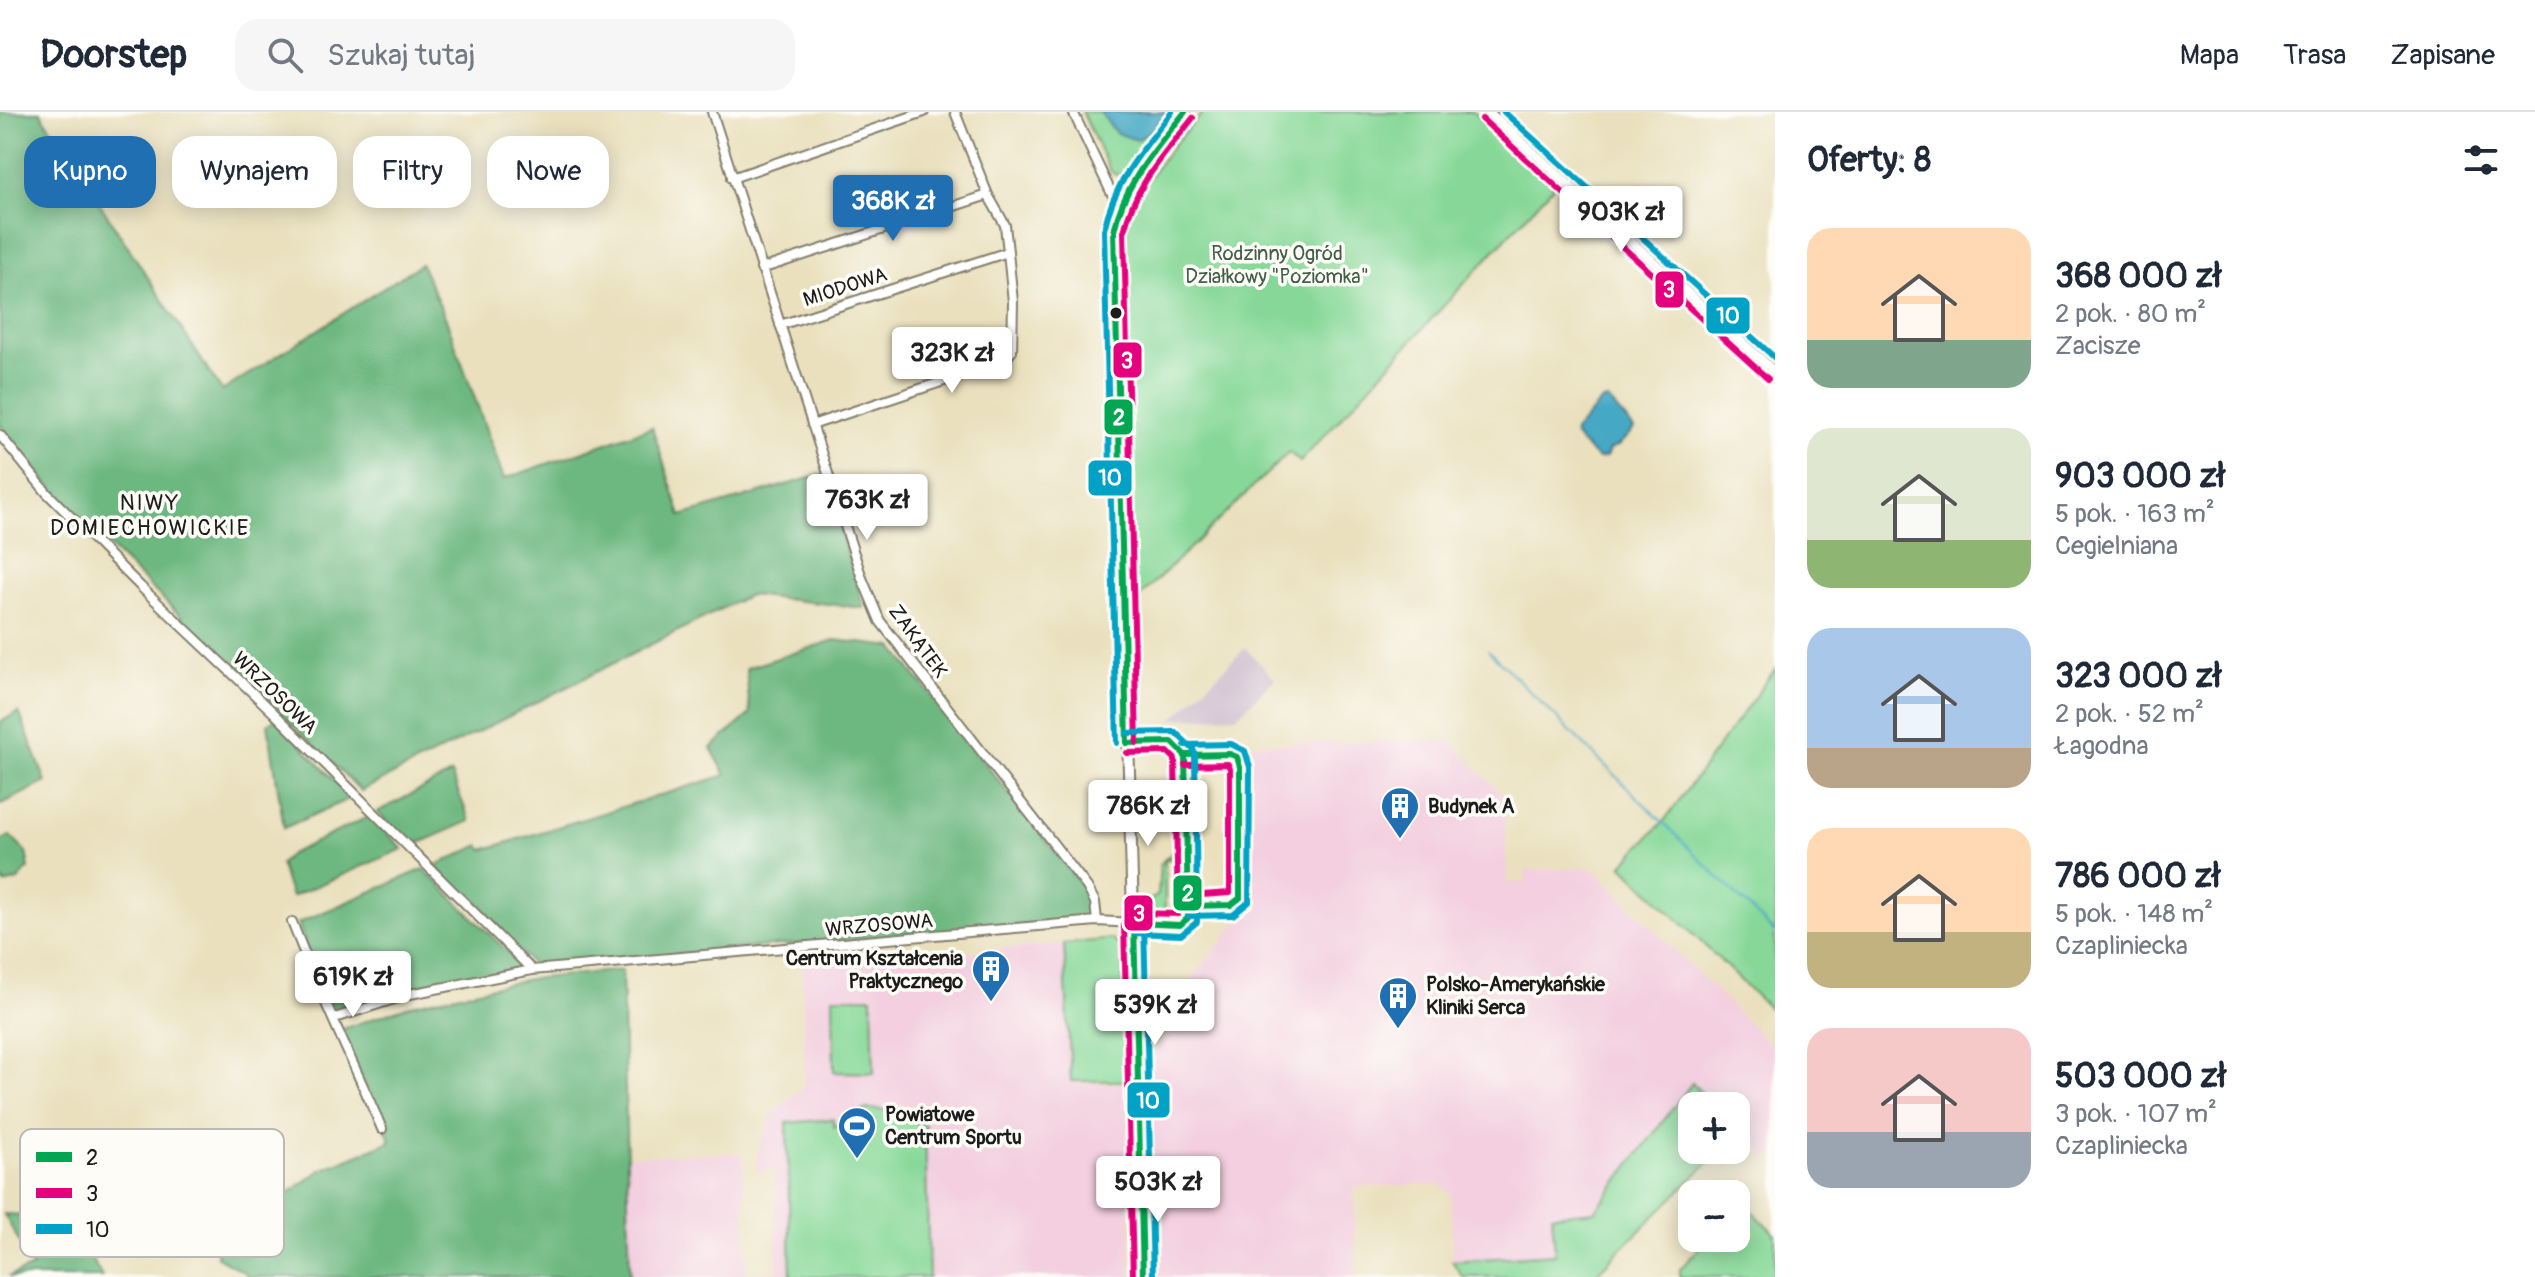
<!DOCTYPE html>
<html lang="pl">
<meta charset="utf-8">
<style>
body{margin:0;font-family:Pangolin,sans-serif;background:#f6f6f7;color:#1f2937;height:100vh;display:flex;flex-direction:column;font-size:30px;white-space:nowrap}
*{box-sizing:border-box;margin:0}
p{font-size:26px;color:#747a83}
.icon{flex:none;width:44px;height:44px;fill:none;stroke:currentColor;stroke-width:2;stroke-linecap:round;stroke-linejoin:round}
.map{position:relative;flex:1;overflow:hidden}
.details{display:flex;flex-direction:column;background:#fff;width:760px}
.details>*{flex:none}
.banner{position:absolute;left:24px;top:24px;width:760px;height:72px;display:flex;gap:16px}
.tools{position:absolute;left:1678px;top:980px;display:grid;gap:16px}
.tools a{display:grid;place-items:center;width:72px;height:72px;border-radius:16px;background:#fff;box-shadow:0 4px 20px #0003;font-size:40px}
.price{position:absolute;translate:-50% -68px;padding:0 18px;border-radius:8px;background:#fff;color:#222;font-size:26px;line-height:52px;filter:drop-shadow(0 2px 4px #0008)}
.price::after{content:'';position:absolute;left:50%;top:48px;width:24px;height:18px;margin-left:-12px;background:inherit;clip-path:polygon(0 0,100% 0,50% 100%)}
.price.current{background:#1f6fb2;color:#fff}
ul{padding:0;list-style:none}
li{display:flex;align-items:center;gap:24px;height:200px;padding:0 32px}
li span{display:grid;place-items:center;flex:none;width:224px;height:160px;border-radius:24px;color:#555}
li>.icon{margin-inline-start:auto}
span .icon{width:96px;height:96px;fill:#fffc;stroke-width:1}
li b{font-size:34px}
h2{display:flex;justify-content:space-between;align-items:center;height:96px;padding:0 32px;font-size:34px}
.tag{padding:0 28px;border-radius:24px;background:#fff;box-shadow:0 4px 20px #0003;font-size:28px;line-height:72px}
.tag.current{background:#1f6fb2;color:#fff}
header{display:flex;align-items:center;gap:48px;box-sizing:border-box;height:112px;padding:0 40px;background:#fff;border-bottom:2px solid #e0e1e3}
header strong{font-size:38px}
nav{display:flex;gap:44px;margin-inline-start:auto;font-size:28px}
.search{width:560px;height:72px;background:#f6f6f7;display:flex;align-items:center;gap:20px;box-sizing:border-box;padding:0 28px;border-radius:24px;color:#747a83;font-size:30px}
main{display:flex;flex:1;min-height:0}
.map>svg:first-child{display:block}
.built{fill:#f3cfdf}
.industrial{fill:#cfbdce}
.green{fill:#87d898;stroke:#527a5a;stroke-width:2}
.forest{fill:#6db880;stroke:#446a4e;stroke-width:2}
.water{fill:#44a8c4;stroke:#306270;stroke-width:2}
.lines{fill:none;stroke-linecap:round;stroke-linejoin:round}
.stream{stroke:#44a8c4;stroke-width:2}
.minor-casing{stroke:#837e6c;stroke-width:12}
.major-casing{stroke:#837e6c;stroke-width:14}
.minor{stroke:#fff;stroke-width:8}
.major{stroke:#fff;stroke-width:10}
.bus-1-casing{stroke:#fdfcf7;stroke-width:12}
.bus-2-casing{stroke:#fdfcf7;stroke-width:12}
.bus-3-casing{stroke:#fdfcf7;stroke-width:12}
.bus-1{stroke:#00a651;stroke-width:6}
.bus-2{stroke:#e5007d;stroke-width:6}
.bus-3{stroke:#01a2c5;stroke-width:6}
.bus-dot{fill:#1c1c1c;stroke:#fdfcf7;stroke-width:3}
.labels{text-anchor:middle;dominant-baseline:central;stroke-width:7;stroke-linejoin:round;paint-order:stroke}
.park-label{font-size:20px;fill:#415e47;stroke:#fdfcf7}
.street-label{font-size:20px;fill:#1c1c1c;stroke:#fdfcf7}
.poi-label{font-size:20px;font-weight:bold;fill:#1c1c1c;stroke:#fdfcf7;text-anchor:start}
.neighbourhood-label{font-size:22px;letter-spacing:2px;fill:#1c1c1c;stroke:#fdfcf7}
.key{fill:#fdfcf7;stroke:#bab9b5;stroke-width:2}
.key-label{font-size:22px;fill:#1c1c1c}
.line-badge{stroke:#fdfcf7;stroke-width:3}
.badge-label{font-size:22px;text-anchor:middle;font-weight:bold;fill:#fff}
</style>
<header>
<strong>Doorstep</strong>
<div class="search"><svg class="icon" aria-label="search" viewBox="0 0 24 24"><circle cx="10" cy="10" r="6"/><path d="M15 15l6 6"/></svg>Szukaj tutaj</div>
<nav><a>Mapa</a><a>Trasa</a><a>Zapisane</a></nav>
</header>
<main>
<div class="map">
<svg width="1775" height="1165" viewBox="0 0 1775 1165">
<rect width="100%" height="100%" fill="#fdfcf7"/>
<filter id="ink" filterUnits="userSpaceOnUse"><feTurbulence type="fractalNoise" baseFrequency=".0125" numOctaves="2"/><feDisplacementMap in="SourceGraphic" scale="16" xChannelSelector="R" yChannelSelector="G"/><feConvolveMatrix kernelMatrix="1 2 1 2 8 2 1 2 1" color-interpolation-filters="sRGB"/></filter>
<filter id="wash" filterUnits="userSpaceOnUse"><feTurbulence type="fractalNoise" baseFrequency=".006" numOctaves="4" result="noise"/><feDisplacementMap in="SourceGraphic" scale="32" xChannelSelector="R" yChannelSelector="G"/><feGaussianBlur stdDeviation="1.8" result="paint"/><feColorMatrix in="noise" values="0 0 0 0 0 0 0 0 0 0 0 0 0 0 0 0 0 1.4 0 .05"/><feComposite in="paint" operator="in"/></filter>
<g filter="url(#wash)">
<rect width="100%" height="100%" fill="#eae0bd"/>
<g class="built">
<polygon points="1449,628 1504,684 1507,771 1526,770 1525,758 1592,756 1775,937 1775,1040 1768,1046 1736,1014 1736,994 1715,994 1692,971 1595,1099 1555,1142 1452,1149 1451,1083 1440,1072 1354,1075 1356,1165 1148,1165 1146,1093 1150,1076 1157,1072 1158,1051 1152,1050 1146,1040 1145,955 1164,925 1166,898 1244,802 1240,632"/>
<polygon points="1064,832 1071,971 1129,971 1131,1165 762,1165 757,1161 777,1160 775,1058 757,1058 757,1041 773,1001 805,974 802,853"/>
<polygon points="743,1041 747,1165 630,1165 627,1044"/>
</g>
<polygon class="industrial" points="1245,536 1275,567 1237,604 1173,607"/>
<g class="green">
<polygon points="1082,0 1174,0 1129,59 1117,63 1110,59"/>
<polygon points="1204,0 1474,0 1554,74 1300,350 1289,340 1132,492 1126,107 1145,71 1174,32"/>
<polygon points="1775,557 1775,902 1622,753 1664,709"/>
<path d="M1178,738l1,9h-13l-1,2v48h11v6c-16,5 -36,7 -36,-15l12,-1 6,-4 2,-30c5,-7 11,-12 18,-15z"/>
<polygon points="1112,827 1122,837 1126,967 1123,969 1071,969 1064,832"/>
<polygon points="833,885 872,885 874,961 834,960"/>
<polygon points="1692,971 1715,994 1692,994 1692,1038 1721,1038 1593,1165 1463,1165 1452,1149 1555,1142 1552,1103 1595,1099"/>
<polygon points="867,997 886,998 925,1013 929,1165 791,1165 787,1011 833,1007 834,1015 850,1004"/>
<polygon points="1739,1094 1748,1095 1775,1122 1775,1165 1680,1165 1680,1157 1709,1126 1736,1126 1736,1097"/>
</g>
<g class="forest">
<polygon points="0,0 40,0 222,279 421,152 446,207 504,367 652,315 681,404 823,362 864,496 749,483 361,679 61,388 0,313"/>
<polygon points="835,528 893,535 1083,775 1090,791 1091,807 534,854 435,754 480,733 483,738 726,663 711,636 750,602 746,556"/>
<polygon points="19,600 46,670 0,693 0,610"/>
<polygon points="276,606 351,686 284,716 268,612"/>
<polygon points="451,662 470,709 413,734 377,700"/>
<polygon points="370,704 403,737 291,785 280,752 290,742"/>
<polygon points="10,724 26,740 29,756 18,768 5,772 0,766 0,729"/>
<polygon points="424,757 524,856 408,876 334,899 314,858 298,811"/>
<polygon points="622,858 630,1165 247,1165 246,1161 217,1145 217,1134 321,1058 391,1029 339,918 415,892 529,867"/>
<polygon points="4,1102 68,1105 102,1165 8,1165 33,1155"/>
</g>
<g class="water">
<polygon points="1100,0 1167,0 1152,18 1137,28 1116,21"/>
<polygon points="1608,288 1634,317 1618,334 1609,338 1606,345 1598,347 1575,325 1574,319 1601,290"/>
</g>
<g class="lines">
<polyline class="stream" points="1488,538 1775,821"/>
</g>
</g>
<g filter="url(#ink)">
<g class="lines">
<g class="minor-casing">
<g id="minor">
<polyline points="712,0 833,377 862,466 880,509 1087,775 1095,790 1097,809"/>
<polyline points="955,0 988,83"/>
<polyline points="1073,0 1118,95"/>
<polyline points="1489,0 1775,260"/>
<polyline points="732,66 924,0"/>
<polyline points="761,157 988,83 1005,113 1008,140"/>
<polyline points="780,213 1008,140 1013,190 1012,239 1004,249 812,313"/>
<polyline points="0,323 47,381 141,475 274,601 532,858"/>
<path d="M292,810c27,70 60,138 90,207"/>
<polyline points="335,906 410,882 532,858 1097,809 1134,811"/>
</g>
</g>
<g class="major-casing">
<path id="major" d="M1143,1165l-29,-1046c6,-47 43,-82 71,-119"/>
</g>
<use href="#minor" class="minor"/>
<use href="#major" class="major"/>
<g class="bus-1-casing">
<g id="bus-1">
<path d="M1127,631l-13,-512c10,-48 42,-82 71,-119"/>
<polyline points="1127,631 1172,630 1185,643 1188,806 1180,813 1134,811"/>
<polyline points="1185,643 1230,642 1237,645 1240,655 1240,786 1231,793 1188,794"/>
<polyline points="1134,811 1143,1165"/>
</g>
</g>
<g class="bus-2-casing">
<g id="bus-2">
<polyline points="1482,7 1768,267"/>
<path d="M1137,631l-13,-511c10,-46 41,-78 69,-114"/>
<polyline points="1127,641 1168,640 1175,647 1178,802 1134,801"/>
<polyline points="1185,653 1228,652 1230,657 1230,781 1188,784"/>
<polyline points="1124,811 1133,1165"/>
</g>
</g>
<g class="bus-3-casing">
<g id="bus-3">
<polyline points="1504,0 1775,246"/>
<polyline points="1127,621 1175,620 1193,637 1195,643 1197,810 1181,823 1134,821"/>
<path d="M1117,631l-13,-513c10,-48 39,-81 68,-118"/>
<polyline points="1185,633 1231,632 1245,639 1250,655 1249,790 1233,803 1188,804"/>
<polyline points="1144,811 1153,1165"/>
</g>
</g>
<use href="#bus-1" class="bus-1"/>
<use href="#bus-2" class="bus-2"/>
<use href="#bus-3" class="bus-3"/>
</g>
</g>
<defs>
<g id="building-pin" transform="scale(2)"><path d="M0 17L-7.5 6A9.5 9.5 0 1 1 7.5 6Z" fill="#1f6fb2" stroke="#fdfcf7"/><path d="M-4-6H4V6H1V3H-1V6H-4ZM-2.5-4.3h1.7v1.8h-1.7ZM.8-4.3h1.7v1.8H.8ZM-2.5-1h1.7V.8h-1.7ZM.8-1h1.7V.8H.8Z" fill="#fff"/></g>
<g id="stadium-pin" transform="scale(2)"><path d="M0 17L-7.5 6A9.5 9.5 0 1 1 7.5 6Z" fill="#1f6fb2" stroke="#fdfcf7"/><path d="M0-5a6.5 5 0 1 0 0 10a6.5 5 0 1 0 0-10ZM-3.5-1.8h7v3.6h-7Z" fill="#fff"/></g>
</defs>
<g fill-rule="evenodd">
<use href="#building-pin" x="1400" y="694"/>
<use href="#building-pin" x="991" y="857"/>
<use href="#building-pin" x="1398" y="884"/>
<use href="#stadium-pin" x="857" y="1014"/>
</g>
<circle class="bus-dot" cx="1116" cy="201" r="7"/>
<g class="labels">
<g class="park-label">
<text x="1277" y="141">Rodzinny Ogród<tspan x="1277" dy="23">Działkowy "Poziomka"</tspan></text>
</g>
<g class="street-label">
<text transform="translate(845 175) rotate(-18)">MIODOWA</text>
<text transform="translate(918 529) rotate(54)">ZAKĄTEK</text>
<text transform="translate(275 581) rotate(44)">WRZOSOWA</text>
<text transform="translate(879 813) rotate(-5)">WRZOSOWA</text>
</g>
<g class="poi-label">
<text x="1428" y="694">Budynek A</text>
<text x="963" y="846" text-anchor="end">Centrum Kształcenia<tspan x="963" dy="23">Praktycznego</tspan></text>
<text x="1426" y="872">Polsko-Amerykańskie<tspan x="1426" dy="23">Kliniki Serca</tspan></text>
<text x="885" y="1002">Powiatowe<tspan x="885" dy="23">Centrum Sportu</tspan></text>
</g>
<g class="neighbourhood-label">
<text x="150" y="391">NIWY<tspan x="150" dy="25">DOMIECHOWICKIE</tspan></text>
</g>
</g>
<rect x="20" y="1017" width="264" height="128" rx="12" class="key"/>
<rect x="36" y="1040" width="36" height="10" fill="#00a651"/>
<rect x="36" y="1076" width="36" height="10" fill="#e5007d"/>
<rect x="36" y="1112" width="36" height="10" fill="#01a2c5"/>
<g class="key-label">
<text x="86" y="1053">2</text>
<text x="86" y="1089">3</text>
<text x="86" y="1125">10</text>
</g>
<g class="line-badge">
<rect x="1654" y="158" width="31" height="39" rx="8" fill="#e5007d"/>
<rect x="1705" y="184" width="46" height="39" rx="8" fill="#01a2c5"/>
<rect x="1112" y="229" width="31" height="38" rx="8" fill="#e5007d"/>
<rect x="1103" y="286" width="31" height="38" rx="8" fill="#00a651"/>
<rect x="1087" y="347" width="46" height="38" rx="8" fill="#01a2c5"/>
<rect x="1172" y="762" width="31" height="38" rx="8" fill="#00a651"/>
<rect x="1123" y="782" width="31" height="38" rx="8" fill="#e5007d"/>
<rect x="1126" y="969" width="45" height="38" rx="8" fill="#01a2c5"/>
</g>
<g class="badge-label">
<text x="1669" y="185">3</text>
<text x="1728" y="211">10</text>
<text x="1127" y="256">3</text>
<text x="1119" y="313">2</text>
<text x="1110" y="373">10</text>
<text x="1188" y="789">2</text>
<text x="1139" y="809">3</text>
<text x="1148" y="996">10</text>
</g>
</svg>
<div class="tools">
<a>+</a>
<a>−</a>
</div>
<b class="price current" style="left:893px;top:131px">368K zł</b>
<b class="price" style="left:1621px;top:142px">903K zł</b>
<b class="price" style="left:952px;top:283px">323K zł</b>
<b class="price" style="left:867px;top:430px">763K zł</b>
<b class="price" style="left:1148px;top:736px">786K zł</b>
<b class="price" style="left:353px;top:907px">619K zł</b>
<b class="price" style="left:1155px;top:935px">539K zł</b>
<b class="price" style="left:1158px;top:1112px">503K zł</b>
<div class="banner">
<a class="tag current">Kupno</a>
<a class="tag">Wynajem</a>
<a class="tag">Filtry</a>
<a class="tag">Nowe</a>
</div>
</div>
<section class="details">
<h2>Oferty: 8<svg class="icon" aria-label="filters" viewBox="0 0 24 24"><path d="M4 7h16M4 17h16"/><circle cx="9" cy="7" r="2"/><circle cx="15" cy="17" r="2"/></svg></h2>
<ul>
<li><span style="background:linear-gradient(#ffd9b3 70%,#7fa58c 0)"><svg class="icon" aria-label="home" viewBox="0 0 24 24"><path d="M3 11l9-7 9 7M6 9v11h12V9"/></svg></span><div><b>368 000 zł</b><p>2 pok. · 80 m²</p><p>Zacisze</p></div></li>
<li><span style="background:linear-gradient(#dfe7d0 70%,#8fb573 0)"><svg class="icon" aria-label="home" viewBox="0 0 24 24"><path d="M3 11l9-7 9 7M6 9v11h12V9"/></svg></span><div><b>903 000 zł</b><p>5 pok. · 163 m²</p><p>Cegielniana</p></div></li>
<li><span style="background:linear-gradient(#a9c7e8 75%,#b9a48a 0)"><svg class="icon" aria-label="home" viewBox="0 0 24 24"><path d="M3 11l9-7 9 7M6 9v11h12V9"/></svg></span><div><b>323 000 zł</b><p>2 pok. · 52 m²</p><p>Łagodna</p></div></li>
<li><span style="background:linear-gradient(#ffd9b3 65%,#c2b280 0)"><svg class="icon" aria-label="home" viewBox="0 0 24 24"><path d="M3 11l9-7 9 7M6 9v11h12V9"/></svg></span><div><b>786 000 zł</b><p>5 pok. · 148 m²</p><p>Czapliniecka</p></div></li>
<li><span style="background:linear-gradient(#f6c9c9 65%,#9aa5b1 0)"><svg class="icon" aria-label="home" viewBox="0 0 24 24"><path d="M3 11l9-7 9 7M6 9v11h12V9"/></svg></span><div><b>503 000 zł</b><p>3 pok. · 107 m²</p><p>Czapliniecka</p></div></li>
</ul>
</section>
</main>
